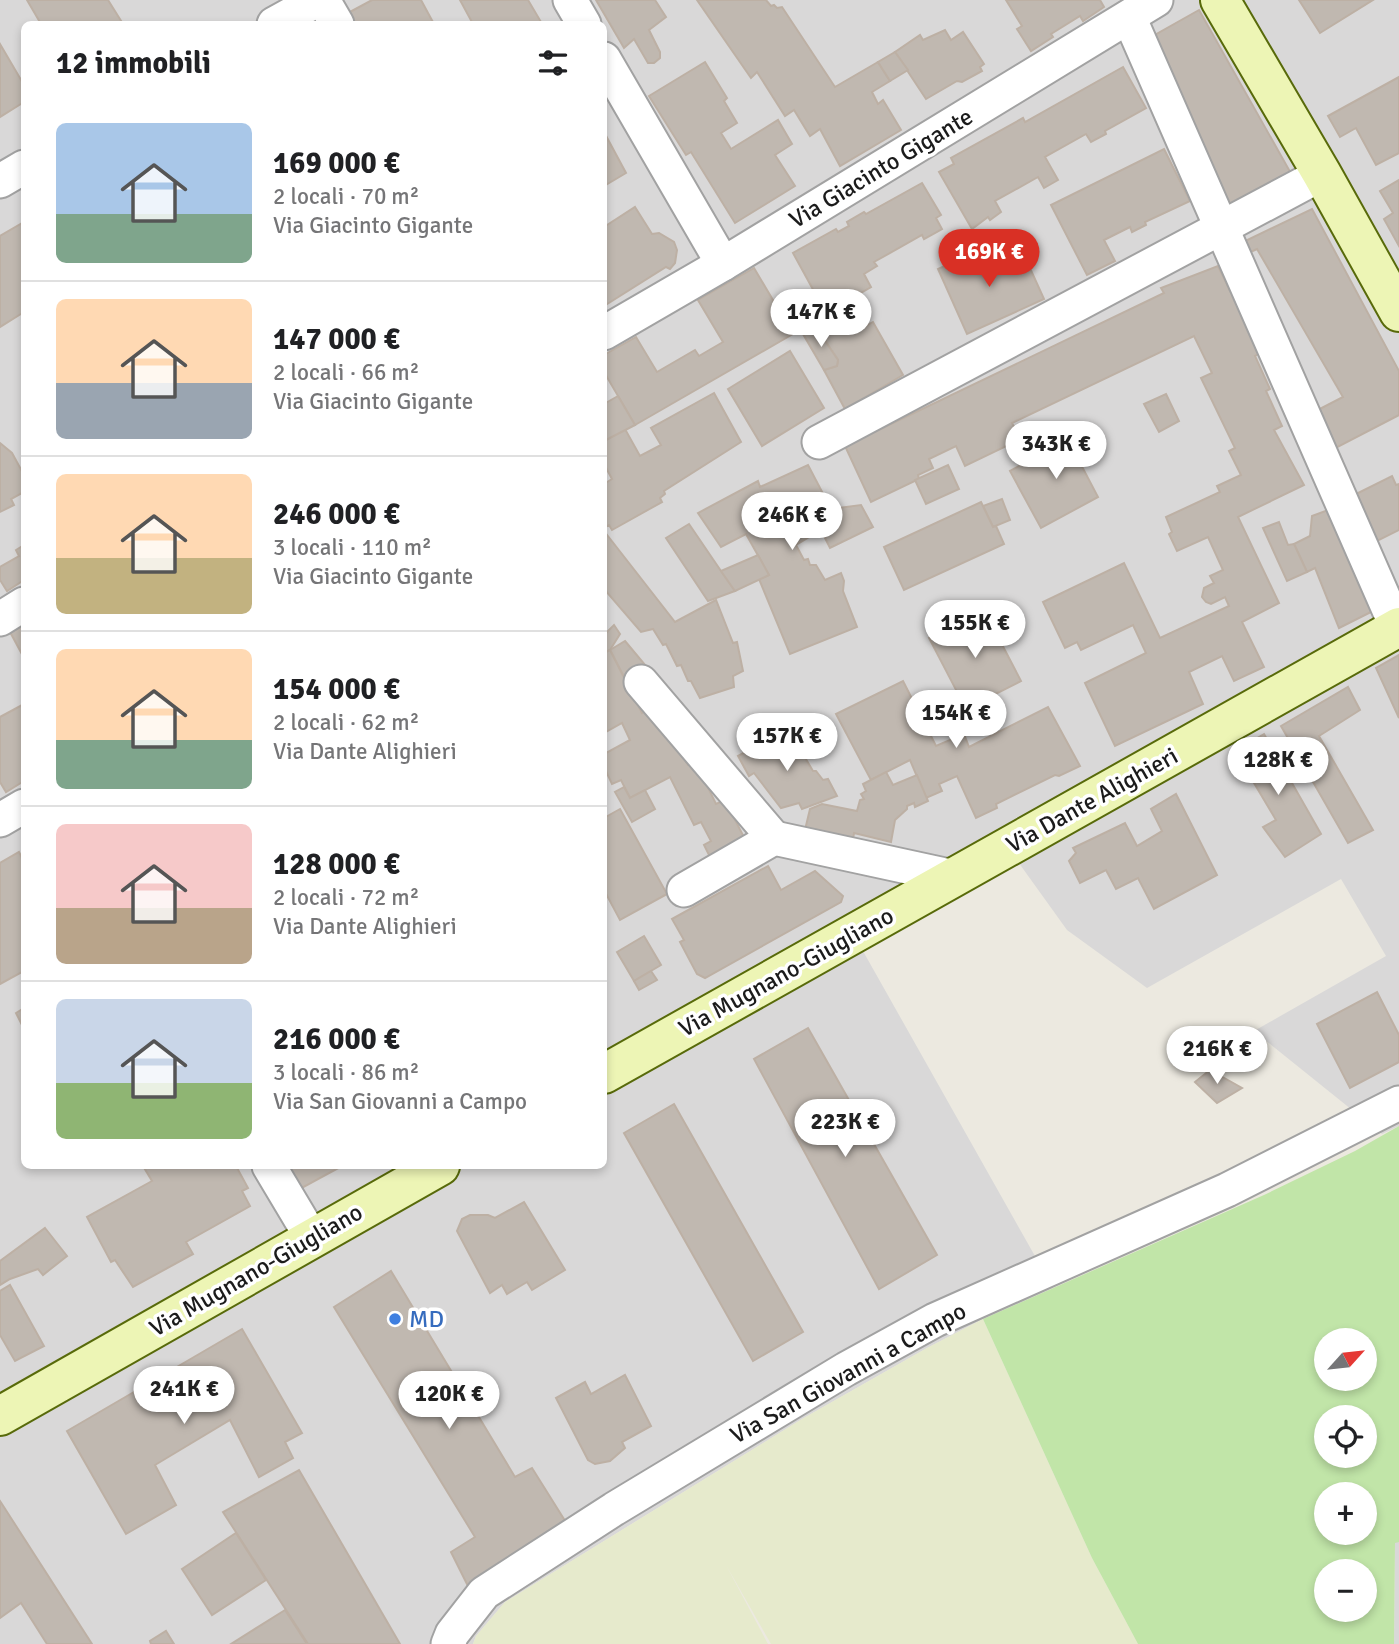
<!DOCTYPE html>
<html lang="it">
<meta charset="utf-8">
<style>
body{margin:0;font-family:Signika,sans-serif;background:#f6f6f6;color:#202124;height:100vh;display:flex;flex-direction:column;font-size:26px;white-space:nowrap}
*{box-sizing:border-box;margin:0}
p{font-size:23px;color:#757577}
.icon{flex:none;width:38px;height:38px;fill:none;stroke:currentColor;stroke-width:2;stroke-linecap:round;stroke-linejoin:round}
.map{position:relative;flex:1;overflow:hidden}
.side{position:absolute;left:21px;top:21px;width:586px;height:1148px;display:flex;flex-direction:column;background:#fff;border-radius:10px;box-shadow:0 4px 10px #0003}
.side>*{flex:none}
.needle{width:46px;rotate:63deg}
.tools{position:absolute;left:1314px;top:1328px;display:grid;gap:14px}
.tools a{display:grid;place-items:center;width:63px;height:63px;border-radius:50%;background:#fff;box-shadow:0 4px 10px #0003;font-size:35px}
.price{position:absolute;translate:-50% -60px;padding:0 16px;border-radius:24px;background:#fff;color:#222;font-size:23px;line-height:46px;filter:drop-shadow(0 2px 4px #0008)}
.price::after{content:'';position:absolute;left:50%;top:42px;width:21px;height:16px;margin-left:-10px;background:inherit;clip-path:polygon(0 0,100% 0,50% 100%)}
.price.current{background:#d93025;color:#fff}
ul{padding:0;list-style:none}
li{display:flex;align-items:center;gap:21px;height:175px;padding:0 35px}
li+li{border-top:2px solid #e0e0e0}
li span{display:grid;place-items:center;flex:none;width:196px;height:140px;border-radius:10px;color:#555}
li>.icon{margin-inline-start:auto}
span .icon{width:84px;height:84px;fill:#fffc;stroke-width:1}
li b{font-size:30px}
h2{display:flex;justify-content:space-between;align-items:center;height:84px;padding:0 35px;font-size:30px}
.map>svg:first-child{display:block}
.residential{fill:#d9d8d8}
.farmland{fill:#e6eacc}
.grass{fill:#c1e5a8;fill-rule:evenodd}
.building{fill:#c0b8b0;stroke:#bdb0a4;stroke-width:2}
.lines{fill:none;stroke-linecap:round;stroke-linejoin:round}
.street-casing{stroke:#a2a2a2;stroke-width:37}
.secondary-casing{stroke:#586a0a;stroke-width:42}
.street{stroke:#fff;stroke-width:33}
.secondary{stroke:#edf5b5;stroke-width:38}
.shop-dot{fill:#3f7fe0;stroke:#fff;stroke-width:2.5}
.labels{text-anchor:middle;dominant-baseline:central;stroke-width:7;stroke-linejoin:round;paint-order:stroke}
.street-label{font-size:24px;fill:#1b1b1b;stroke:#fff}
.shop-label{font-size:24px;fill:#366cbe;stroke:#fff;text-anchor:start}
</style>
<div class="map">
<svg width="1399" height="1644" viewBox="0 0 1399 1644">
<rect width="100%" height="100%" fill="#ece9e0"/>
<g class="residential">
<polygon points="0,0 1208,0 1399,331 1399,615 604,1064 604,24 24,24 24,1166 424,1166 0,1405"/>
<polygon points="1231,0 1399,0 1399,298"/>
<polygon points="1399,639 1399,1126 1382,1134 1254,1031 1386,956 1341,879 1147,988 1067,930 1011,852"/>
<polygon points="859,944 1053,1288 983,1319 927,1348 802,1419 505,1602 476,1636 473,1644 0,1644 0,1428 466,1166 604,1166 604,1088"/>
<polygon points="1395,1542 1399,1542 1399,1644 1394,1644"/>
</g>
<polygon class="farmland" points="983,1319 1092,1558 1138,1644 771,1644 726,1565 768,1644 473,1644 476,1636 505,1602 802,1419 927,1348"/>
<path class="grass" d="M1399,1126v416l-4,1 -1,101h-256l-46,-86 -109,-239 281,-124 91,-44zM1326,1340h39v39h-39zM1326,1418h39v38h-39zM1326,1494h39v39h-39zM1326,1572h39v38h-39z"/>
<g class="building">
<polygon points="27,0 108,0 123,24 41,24"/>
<polygon points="372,0 421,0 434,24 354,24 348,13"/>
<polygon points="460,0 528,0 541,22 537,24 473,24"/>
<polygon points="596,0 655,0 666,17 649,30 660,52 660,58 654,63 648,63 634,39 624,48"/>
<polygon points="697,0 766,0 771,6 774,5 777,8 782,7 835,87 878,62 890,81 872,92 878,104 883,100 901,130 840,166 820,129 810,136 794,110 785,116 757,72 751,78"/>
<polygon points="1006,0 1100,0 1104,7 1083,21 1080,16 1051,34 1053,37 1031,51 1017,29 1022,26"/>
<polygon points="1299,0 1373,0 1320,33"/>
<polygon points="1199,10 1293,177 1222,212 1146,40"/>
<polygon points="945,30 951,40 963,32 984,64 980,67 982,71 962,82 957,81 926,99 895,52 920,35 923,40"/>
<polygon points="0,44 24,85 24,102 0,117"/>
<polygon points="895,52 908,70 890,81 878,62"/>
<polygon points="705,62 727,98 724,101 737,123 721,133 731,149 778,120 792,144 775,155 795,186 735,223 691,152 686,155 649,96"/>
<polygon points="1123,67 1146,108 1105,131 1106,134 1091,142 1086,134 1045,157 1058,180 1044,188 1038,177 995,201 1001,212 990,220 988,217 972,229 939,172 954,164 951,158 1023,118 1025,122"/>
<polygon points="1399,77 1399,153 1376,165 1356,128 1340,137 1328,116"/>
<polygon points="604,132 626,173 604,186"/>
<polygon points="1164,149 1190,201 1145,222 1146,225 1132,232 1130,227 1104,240 1115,261 1087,275 1051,205"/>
<polygon points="1399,180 1399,246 1384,219 1393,213 1380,191"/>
<polygon points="922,183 941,215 936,218 942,229 924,239 922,235 874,262 877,266 864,274 871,287 845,302 860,329 873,322 903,375 845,409 824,370 837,366 838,360 815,326 822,322 821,319 827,315 793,253 836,229 838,232 849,226 847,222 864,212 866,214"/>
<polygon points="635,207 652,234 659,233 674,242 677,250 675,263 670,269 666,267 604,306 604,227"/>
<polygon points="1312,209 1399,371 1399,415 1328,452 1310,414 1343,397 1257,249 1244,255 1239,244"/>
<polygon points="24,222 24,312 0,327 0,236"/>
<polygon points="986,247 995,267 1011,260 1012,263 1025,257 1044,299 967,334 938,269"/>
<polygon points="1218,266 1230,291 1234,289 1260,353 1255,356 1270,389 1266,391 1282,426 1274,430 1304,485 1238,517 1279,603 1242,622 1264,667 1234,681 1222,656 1189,672 1203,704 1115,746 1085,683 1146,653 1133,625 1081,650 1077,642 1065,648 1043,602 1124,563 1160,638 1229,606 1225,597 1211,604 1206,602 1202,597 1204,588 1214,583 1210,576 1223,570 1208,537 1177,551 1169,534 1172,532 1166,517 1220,492 1217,486 1241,475 1229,451 1235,448 1201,378 1212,373 1194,336 1012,423 1021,439 965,466 956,446 929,459 933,468 918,475 919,479 871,502 845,446 1164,293 1161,288"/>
<polygon points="754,268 793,334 635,425 604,372 604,355 636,337 657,372 695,350 699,356 723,342 698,300"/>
<polygon points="815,326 838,360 837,366 824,370 803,334"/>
<polygon points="790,351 824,408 762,446 728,389"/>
<polygon points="714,393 741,442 664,491 665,494 660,498 662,502 612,530 609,525 604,528 604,484 612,479 604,464 604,441 625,429 640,456 661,445 651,428"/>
<polygon points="1166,394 1179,421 1159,432 1144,404"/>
<polygon points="618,396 635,425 604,441 604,404"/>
<polygon points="1078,433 1089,453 1078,459 1098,497 1041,528 1010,471"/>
<polygon points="0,443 12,453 24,475 24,492 11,499 14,505 0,512"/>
<polygon points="808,465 831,509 861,505 873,527 830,548 821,530 796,545 804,560 808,559 810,565 816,565 825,580 841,573 844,581 843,591 857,627 790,654 759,579 769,575 746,534 721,547 698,513 758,481 760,487"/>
<polygon points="948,465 959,489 926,504 915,480"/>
<polygon points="1392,476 1396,485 1399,484 1399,530 1369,545 1346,499"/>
<polygon points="1002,499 1010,520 993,527 983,506"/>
<polygon points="981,502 993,527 996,526 1004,544 904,590 884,547"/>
<polygon points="1339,506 1381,607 1339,628 1315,568 1307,572 1294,544 1310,536 1312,516"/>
<polygon points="1279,522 1288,545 1294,544 1307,572 1287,581 1263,528"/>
<polygon points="689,524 721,571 735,591 708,601 666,538"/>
<polygon points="604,531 675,622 716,600 733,643 737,642 743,671 733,676 734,687 700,698 691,681 688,681 681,665 677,666 666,644 663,645 653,629 641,632 604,589"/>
<polygon points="24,545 24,580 7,591 0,580 0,567 19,556 16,550"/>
<polygon points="758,555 769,575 735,591 721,571"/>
<polygon points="984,610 1021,681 966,709 929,638"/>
<polygon points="24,621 24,658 9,630"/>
<polygon points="614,625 620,634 610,650 604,653 604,635"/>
<polygon points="625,641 646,666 626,681 610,650"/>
<polygon points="610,650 642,713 650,708 667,731 688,765 695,761 716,804 725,800 753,855 718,873 704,845 711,841 701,822 694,825 670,777 630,798 621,780 612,784 604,767 604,754 630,740 622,723 604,733 604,653"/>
<polygon points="1399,655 1399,718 1376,668"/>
<polygon points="903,681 936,746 964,734 969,747 1048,707 1080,766 1059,776 1055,775 996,804 997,808 976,818 957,776 939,784 942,791 926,798 910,760 871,780 836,714"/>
<polygon points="1348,687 1360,710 1319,736 1373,830 1348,843 1281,726"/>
<polygon points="24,704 24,781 6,792 0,782 0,717"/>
<polygon points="788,729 813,771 816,771 823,780 828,779 837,796 802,809 799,803 781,808 754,773 749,776 738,756"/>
<polygon points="1264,734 1321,834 1285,857 1263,827 1276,820 1235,751"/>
<polygon points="886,772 893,785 917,775 928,801 915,807 914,803 907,806 907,809 895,820 891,842 854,833 853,839 805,830 810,809 822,804 857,811 860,800 864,799 861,794 866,791 863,784"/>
<polygon points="624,787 630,798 645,790 655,809 632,822 615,792"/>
<polygon points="1176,794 1217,875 1154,909 1138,878 1116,889 1106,870 1080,883 1069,861 1076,853 1073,848 1125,823 1137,846 1162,831 1151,809"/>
<polygon points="620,809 667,894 620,920 604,890 604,818"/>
<polygon points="19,852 24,862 24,971 0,984 0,863"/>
<polygon points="768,866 781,890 815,871 843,896 841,902 705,978 697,974 680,942 684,940 672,919"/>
<polygon points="644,936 661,965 634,981 617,952"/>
<polygon points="651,971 657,980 639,990 634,981"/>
<polygon points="1377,992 1399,1035 1399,1062 1350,1088 1317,1024"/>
<polygon points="24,1008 24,1029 16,1013"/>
<polygon points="808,1028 937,1255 879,1289 754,1059"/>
<polygon points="1210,1070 1242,1088 1217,1103 1195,1082"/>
<polygon points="674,1104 803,1332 753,1361 624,1133"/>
<polygon points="143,1166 236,1166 248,1188 242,1191 250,1206 186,1242 193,1254 133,1287 115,1260 111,1262 87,1217 152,1181"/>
<polygon points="287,1166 342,1166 300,1189"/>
<polygon points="524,1202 565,1270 532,1290 527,1282 507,1294 502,1285 490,1293 457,1231 462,1219 470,1215 488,1215 495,1218"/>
<polygon points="45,1228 67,1256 43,1275 38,1269 10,1279 0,1285 0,1261"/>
<polygon points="391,1271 515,1477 532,1468 567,1524 468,1586 451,1552 475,1537 334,1307"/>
<polygon points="10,1285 44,1346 15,1361 0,1335 0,1291"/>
<polygon points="242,1329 302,1433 285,1442 293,1458 259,1477 230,1420 155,1465 176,1505 126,1534 67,1431"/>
<polygon points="625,1375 651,1426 622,1442 625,1448 610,1461 595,1464 588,1460 556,1398 585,1382 591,1394"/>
<polygon points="299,1470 400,1644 308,1644 223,1512"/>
<polygon points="0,1501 92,1644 47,1644 21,1603 0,1618"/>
<polygon points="236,1533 266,1580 212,1615 182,1569"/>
<polygon points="285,1610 307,1644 231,1644"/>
<polygon points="166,1631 174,1644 151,1644 150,1641"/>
</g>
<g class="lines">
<g class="street-casing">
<g id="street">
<polyline points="323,0 337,24"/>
<polyline points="570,0 584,24"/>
<polyline points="1129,17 1397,628"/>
<polyline points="274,24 317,0"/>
<polyline points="604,59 723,264"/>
<polyline points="0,181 24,167"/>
<polyline points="604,333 723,264 1156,0"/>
<polyline points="819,442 1322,174"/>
<polyline points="0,619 24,604"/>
<polyline points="641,682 774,838"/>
<polyline points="0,820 24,806"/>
<polyline points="684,890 774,838 954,877"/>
<polyline points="269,1166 312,1238"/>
<polyline points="448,1644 452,1634 484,1593 614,1509 846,1369 935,1320 1227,1190 1399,1103"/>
</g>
</g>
<g class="secondary-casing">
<g id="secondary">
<polyline points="1220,0 1322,174 1399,312"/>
<polyline points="604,1074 1399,627"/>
<polyline points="0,1416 440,1166"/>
</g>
</g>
<use href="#street" class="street"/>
<use href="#secondary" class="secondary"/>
</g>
<circle class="shop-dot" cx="395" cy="1319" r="7"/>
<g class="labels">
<g class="street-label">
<text transform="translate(881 168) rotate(-31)">Via Giacinto Gigante</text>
<text transform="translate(1092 800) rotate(-29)">Via Dante Alighieri</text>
<text transform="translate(786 972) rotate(-29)">Via Mugnano-Giugliano</text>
<text transform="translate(256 1270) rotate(-30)">Via Mugnano-Giugliano</text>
<text transform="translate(848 1373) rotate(-29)">Via San Giovanni a Campo</text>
</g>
<g class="shop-label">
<text x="409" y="1319">MD</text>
</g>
</g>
</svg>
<div class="tools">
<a><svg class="needle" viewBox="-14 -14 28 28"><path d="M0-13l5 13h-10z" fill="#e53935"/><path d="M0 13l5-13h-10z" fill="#757577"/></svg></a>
<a><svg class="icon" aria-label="locate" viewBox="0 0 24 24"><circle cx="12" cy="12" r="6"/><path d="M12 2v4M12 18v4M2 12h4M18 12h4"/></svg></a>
<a>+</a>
<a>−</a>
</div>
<b class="price current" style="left:989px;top:289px">169K €</b>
<b class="price" style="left:821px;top:349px">147K €</b>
<b class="price" style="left:1056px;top:481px">343K €</b>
<b class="price" style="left:792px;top:552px">246K €</b>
<b class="price" style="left:975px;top:660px">155K €</b>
<b class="price" style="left:956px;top:750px">154K €</b>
<b class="price" style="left:787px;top:773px">157K €</b>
<b class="price" style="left:1278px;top:797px">128K €</b>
<b class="price" style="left:1217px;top:1086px">216K €</b>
<b class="price" style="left:845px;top:1159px">223K €</b>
<b class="price" style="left:184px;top:1426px">241K €</b>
<b class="price" style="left:449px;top:1431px">120K €</b>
<section class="side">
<h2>12 immobili<svg class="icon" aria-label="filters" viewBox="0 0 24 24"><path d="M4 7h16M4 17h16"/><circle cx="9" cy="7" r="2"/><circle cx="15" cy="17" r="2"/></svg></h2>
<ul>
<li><span style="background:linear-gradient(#a9c7e8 65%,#7fa58c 0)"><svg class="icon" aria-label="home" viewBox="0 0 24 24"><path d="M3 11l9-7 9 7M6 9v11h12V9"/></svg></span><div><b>169 000 €</b><p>2 locali · 70 m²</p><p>Via Giacinto Gigante</p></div></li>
<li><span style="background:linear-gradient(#ffd9b3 60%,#9aa5b1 0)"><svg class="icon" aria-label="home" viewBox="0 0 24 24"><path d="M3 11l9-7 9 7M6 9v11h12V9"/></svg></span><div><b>147 000 €</b><p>2 locali · 66 m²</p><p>Via Giacinto Gigante</p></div></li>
<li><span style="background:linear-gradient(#ffd9b3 60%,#c2b280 0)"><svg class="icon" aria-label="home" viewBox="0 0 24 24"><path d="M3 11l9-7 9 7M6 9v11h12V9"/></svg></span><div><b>246 000 €</b><p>3 locali · 110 m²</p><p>Via Giacinto Gigante</p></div></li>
<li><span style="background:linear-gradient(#ffd9b3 65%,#7fa58c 0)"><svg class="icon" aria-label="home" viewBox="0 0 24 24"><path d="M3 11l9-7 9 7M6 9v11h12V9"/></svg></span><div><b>154 000 €</b><p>2 locali · 62 m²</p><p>Via Dante Alighieri</p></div></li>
<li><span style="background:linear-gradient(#f6c9c9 60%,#b9a48a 0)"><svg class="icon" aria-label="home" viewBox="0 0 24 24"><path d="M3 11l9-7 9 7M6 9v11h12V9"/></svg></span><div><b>128 000 €</b><p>2 locali · 72 m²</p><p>Via Dante Alighieri</p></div></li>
<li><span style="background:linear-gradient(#c9d6e8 60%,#8fb573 0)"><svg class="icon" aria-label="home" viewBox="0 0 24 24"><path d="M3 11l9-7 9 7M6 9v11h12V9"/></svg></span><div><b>216 000 €</b><p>3 locali · 86 m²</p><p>Via San Giovanni a Campo</p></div></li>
</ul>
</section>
</div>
